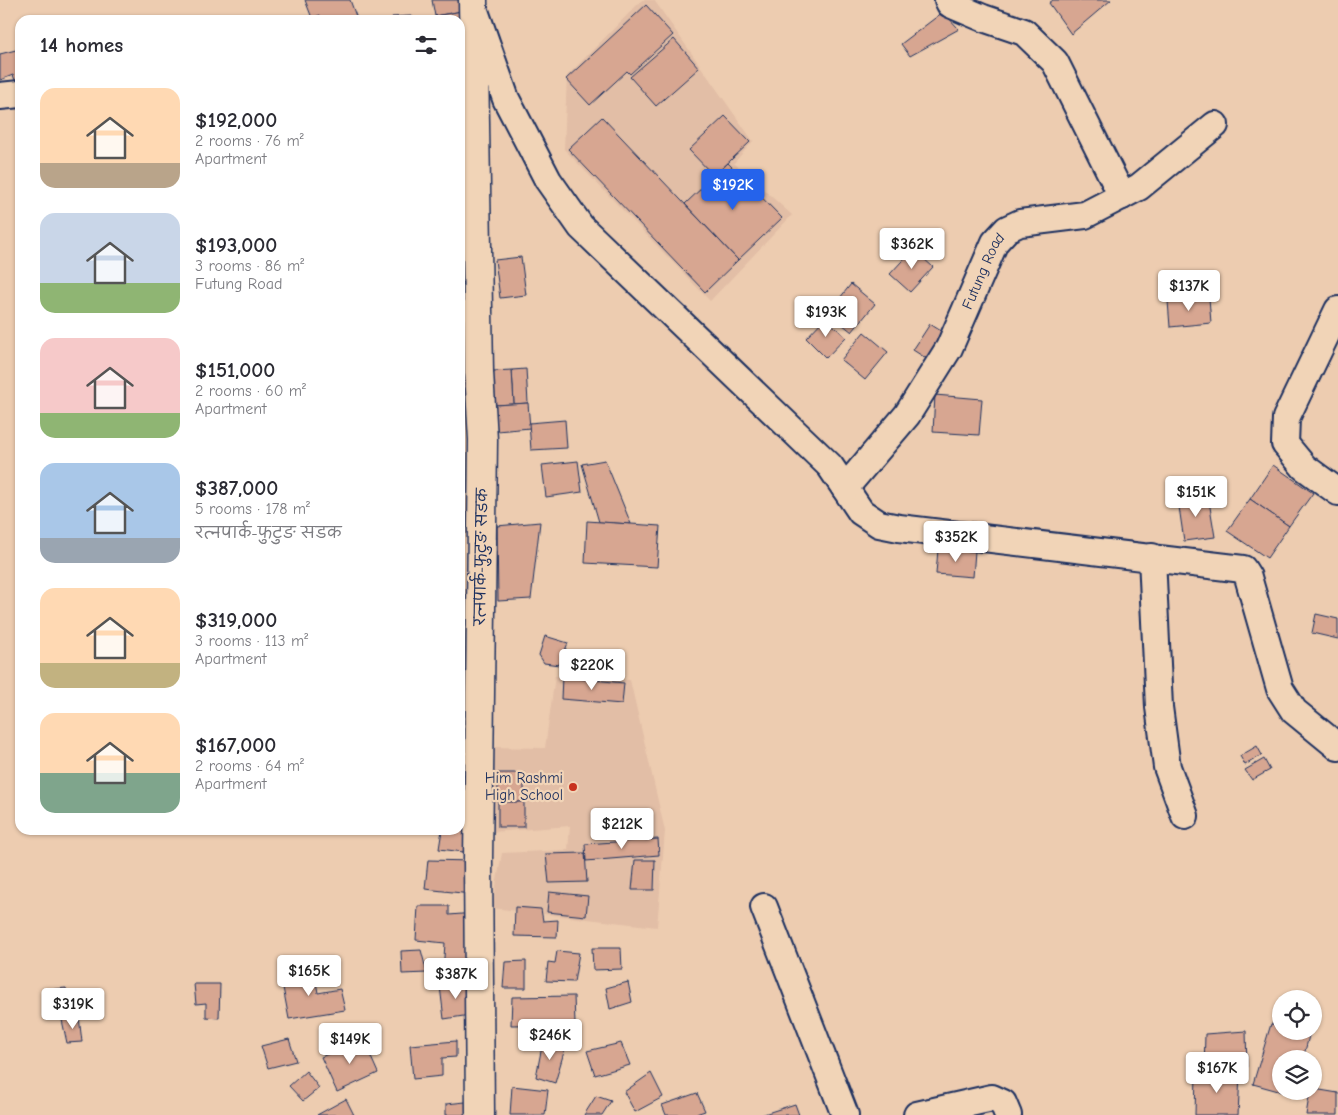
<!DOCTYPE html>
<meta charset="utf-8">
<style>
body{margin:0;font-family:"Comic Neue","Playpen Sans Deva",sans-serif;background:#f2f2f3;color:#2b2b33;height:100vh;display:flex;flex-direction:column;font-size:19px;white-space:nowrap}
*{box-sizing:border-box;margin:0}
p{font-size:16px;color:#7c7c81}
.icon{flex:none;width:28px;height:28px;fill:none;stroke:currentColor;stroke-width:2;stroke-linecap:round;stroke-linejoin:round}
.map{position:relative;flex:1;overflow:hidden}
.details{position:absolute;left:15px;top:15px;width:450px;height:820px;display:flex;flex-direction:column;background:#fff;border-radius:15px;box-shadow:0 1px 4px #0004}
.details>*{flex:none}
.fabs{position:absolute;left:1272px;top:990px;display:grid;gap:10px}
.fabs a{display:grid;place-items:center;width:50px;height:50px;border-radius:50%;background:#fff;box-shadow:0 1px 4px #0004;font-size:25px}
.price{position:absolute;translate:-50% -42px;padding:0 11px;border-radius:5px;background:#fff;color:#222;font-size:16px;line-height:32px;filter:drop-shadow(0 1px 2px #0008)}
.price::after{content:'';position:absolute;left:50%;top:30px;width:15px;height:11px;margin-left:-8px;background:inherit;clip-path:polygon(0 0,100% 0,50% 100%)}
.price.active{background:#2563eb;color:#fff}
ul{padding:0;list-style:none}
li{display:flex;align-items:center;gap:15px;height:125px;padding:0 25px}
li span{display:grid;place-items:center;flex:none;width:140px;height:100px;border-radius:15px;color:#555}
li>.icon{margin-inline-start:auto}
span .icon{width:60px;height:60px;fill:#fffc;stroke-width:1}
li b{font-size:21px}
h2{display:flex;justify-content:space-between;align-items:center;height:60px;padding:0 25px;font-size:21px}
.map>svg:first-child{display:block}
.built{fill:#e2bea6}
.building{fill:#d7a691;stroke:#1b2f5e}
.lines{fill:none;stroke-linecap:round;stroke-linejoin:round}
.minor-casing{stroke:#1b2f5e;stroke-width:30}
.tertiary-casing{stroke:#1b2f5e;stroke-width:31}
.minor{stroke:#f1d4b7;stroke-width:26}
.tertiary{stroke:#f1d4b7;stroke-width:28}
.poi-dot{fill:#c8321e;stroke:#f1d4b7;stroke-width:2}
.labels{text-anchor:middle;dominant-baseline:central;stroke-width:4.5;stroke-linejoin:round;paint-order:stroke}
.street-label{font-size:15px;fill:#1b2f5e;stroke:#f1d4b7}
.poi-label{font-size:15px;fill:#1b2f5e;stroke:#f1d4b7;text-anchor:end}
</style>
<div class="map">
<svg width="1338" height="1115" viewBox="0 0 1338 1115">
<rect width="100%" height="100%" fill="#edccb0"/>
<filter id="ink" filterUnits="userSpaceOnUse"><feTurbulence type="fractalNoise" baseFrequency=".02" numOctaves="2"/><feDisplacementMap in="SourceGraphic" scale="10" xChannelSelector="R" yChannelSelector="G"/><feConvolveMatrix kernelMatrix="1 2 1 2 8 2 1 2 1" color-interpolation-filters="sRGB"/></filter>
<g filter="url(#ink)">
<g class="built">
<polygon points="642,0 654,0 753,141 734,163 792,215 710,301 564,149 567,76"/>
<polygon points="555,676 630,680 665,831 657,927 492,908 502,853 568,850 570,826 493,832 490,747 545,748"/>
</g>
<g class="building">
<polygon points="305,0 350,0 357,19 322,20 320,15 312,18"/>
<polygon points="432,0 460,0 462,11 435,16"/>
<polygon points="1053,0 1111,0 1071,34 1049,3"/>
<polygon points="646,5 673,35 630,74 627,71 590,105 566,79"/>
<polygon points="462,11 460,20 436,20 435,16"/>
<polygon points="943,12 959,29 910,56 901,44"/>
<polygon points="412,16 413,20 393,20 392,17"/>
<polygon points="674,39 699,68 656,106 630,77"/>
<polygon points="20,49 20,85 17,85 13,75 0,80 0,54"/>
<polygon points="725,116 750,142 714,176 689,150"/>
<polygon points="602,117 738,260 705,292 568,149"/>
<polygon points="728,163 782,218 738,260 685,204"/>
<polygon points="913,249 933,267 910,292 890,274"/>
<polygon points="521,257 526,295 500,298 495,260"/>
<polygon points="851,284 875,304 852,332 828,313"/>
<polygon points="1209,298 1211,323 1170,327 1168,301"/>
<polygon points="825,318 846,337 826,358 806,338"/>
<polygon points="930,324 949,336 932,362 913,350"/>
<polygon points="864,332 888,352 865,380 841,360"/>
<polygon points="464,337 471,402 460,404 460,338"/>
<polygon points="526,369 528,403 514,404 512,370"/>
<polygon points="512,370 514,404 495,405 493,371"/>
<polygon points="935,395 982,399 979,435 933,432"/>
<polygon points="528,403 530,428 497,431 495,405"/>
<polygon points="565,420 567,448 531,450 529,423"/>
<polygon points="605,460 631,524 599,522 582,464"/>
<polygon points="578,461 582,492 546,497 542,465"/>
<polygon points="1273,465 1313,493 1289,526 1250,499"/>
<polygon points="1208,495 1215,537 1184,541 1178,500"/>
<polygon points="1250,499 1289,526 1267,558 1227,531"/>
<polygon points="587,521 660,526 657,567 585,563"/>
<polygon points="540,522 531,599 498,601 497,526"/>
<polygon points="938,549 975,551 973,577 936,574"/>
<polygon points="1316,614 1338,619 1338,639 1312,633"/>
<polygon points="545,636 568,643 559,665 544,663 539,655"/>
<polygon points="562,677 624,683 622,704 561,699"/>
<polygon points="1257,746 1262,755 1245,765 1240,756"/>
<polygon points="460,748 473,749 473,769 460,768"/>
<polygon points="1264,759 1270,770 1252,780 1245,770"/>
<rect x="498" y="773" width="26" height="29"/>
<polygon points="473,774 473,800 460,801 460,775"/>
<rect x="498" y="802" width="26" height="25"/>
<polygon points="472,804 472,853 439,849 442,830 460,830 460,806"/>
<polygon points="658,839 659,855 586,861 585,844"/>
<polygon points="585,853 587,882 549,883 546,854"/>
<polygon points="428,860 472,861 471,894 425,889"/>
<polygon points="635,860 655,860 654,890 632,890"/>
<polygon points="549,892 588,896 586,916 547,912"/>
<polygon points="418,906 449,906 449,915 475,913 473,972 443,972 445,943 416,940"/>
<polygon points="515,907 541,909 543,921 558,920 557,937 514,936"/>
<polygon points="592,948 621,948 622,969 593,970"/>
<polygon points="421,950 427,973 402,974 401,951"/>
<polygon points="557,951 579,953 574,982 546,981 548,962 555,963"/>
<polygon points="526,961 526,988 503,988 505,962"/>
<polygon points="314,971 318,993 340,989 345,1010 289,1019 281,977"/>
<polygon points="469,981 470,1015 444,1019 440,986"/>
<polygon points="628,982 632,1002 610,1009 606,988"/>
<polygon points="194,984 220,984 219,1018 206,1017 206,1003 196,1004"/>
<polygon points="66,988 70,1006 48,1009 46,990"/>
<polygon points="574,996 575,1024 511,1025 512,997"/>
<polygon points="79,1017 82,1042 67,1043 62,1020"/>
<polygon points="1271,1024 1281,1026 1281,1031 1310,1032 1303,1059 1281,1059 1281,1091 1294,1091 1293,1095 1253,1084"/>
<polygon points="1246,1031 1247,1068 1204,1071 1205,1034"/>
<polygon points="289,1039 296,1061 268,1068 261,1046"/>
<polygon points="363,1039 378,1073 337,1092 321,1057"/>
<polygon points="456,1041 456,1057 442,1058 442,1076 413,1079 410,1045"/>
<polygon points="543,1041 566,1045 555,1083 536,1077"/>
<polygon points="621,1043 630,1065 595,1075 587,1051"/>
<polygon points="306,1071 319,1088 303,1101 289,1086"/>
<polygon points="651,1073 663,1097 635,1112 624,1092"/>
<polygon points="1196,1074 1240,1074 1238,1115 1195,1115"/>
<polygon points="512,1086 548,1090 545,1115 510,1115"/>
<polygon points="1314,1089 1338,1093 1338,1115 1306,1115 1310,1091 1314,1091"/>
<polygon points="697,1093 705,1111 693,1115 666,1115 662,1105"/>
<polygon points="596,1096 611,1101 602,1115 584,1115"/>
<polygon points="346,1099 354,1115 317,1115"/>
<polygon points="475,1101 473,1115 446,1115 446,1104"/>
<polygon points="795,1104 799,1115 761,1115"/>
</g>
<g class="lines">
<g class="minor-casing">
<g id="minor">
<polyline points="948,0 950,4 983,18 1024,32 1055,62 1122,196"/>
<polyline points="475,11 506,99 548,180 581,227 830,466 861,512 879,524 899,528 1243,569 1248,577 1280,689 1294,711 1338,747"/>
<polyline points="0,96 20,94"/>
<polyline points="1338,310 1286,418 1285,444 1304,467 1338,492"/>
<path id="s1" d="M845,488l62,-73 42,-67 46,-106 12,-13 13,-6 65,-8 54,-28 76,-62"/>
<polyline points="1152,557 1159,707 1167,767 1185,816"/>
<polyline points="764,907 845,1115"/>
<polyline points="917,1115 992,1098 1003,1103 1008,1115"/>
</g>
</g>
<g class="tertiary-casing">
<polyline id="tertiary" points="473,0 479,372 483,440 478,861 480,1115"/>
</g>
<use href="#minor" class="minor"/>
<use href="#tertiary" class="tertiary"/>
</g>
</g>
<circle class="poi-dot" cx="573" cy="787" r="5"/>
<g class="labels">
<g class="street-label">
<text stroke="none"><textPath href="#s1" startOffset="259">Futung Road</textPath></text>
<text transform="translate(481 557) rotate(-89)">रत्नपार्क-फुटुङ सडक</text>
</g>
<g class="poi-label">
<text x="563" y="778">Him Rashmi<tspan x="563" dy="17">High School</tspan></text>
</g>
</g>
</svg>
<div class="fabs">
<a><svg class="icon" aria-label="locate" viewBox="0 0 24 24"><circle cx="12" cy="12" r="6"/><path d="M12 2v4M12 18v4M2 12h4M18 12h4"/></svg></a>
<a><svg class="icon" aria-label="layers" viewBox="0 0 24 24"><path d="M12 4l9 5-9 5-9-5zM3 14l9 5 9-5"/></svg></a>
</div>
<b class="price active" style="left:733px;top:211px">$192K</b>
<b class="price" style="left:912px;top:270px">$362K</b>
<b class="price" style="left:1189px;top:312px">$137K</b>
<b class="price" style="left:826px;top:338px">$193K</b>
<b class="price" style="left:1196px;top:518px">$151K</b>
<b class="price" style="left:956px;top:563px">$352K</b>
<b class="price" style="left:592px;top:691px">$220K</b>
<b class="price" style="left:622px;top:850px">$212K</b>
<b class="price" style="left:309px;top:997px">$165K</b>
<b class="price" style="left:456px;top:1000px">$387K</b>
<b class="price" style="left:73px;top:1030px">$319K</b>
<b class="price" style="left:550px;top:1061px">$246K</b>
<b class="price" style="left:350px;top:1065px">$149K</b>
<b class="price" style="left:1217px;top:1094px">$167K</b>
<section class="details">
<h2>14 homes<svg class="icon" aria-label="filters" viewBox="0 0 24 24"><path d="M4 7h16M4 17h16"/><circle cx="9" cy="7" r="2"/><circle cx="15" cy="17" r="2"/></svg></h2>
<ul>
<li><span style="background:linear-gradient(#ffd9b3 75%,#b9a48a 0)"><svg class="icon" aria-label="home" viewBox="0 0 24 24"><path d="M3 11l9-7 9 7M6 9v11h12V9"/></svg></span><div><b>$192,000</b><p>2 rooms · 76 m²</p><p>Apartment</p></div></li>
<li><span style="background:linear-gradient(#c9d6e8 70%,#8fb573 0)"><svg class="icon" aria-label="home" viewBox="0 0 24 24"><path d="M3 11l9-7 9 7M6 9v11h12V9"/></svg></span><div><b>$193,000</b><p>3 rooms · 86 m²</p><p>Futung Road</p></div></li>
<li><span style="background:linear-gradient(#f6c9c9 75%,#8fb573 0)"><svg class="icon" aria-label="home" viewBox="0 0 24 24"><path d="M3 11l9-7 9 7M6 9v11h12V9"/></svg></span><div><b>$151,000</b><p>2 rooms · 60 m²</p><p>Apartment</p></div></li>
<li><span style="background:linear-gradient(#a9c7e8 75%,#9aa5b1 0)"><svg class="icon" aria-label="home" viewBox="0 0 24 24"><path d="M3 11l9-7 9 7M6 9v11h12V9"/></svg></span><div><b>$387,000</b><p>5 rooms · 178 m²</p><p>रत्नपार्क-फुटुङ सडक</p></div></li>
<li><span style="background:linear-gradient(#ffd9b3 75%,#c2b280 0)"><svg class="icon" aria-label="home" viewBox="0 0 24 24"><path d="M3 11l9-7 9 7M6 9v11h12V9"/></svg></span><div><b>$319,000</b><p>3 rooms · 113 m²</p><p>Apartment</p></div></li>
<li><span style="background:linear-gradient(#ffd9b3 60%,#7fa58c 0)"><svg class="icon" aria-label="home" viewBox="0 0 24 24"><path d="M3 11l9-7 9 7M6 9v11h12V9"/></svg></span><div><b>$167,000</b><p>2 rooms · 64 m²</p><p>Apartment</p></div></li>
</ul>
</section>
</div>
